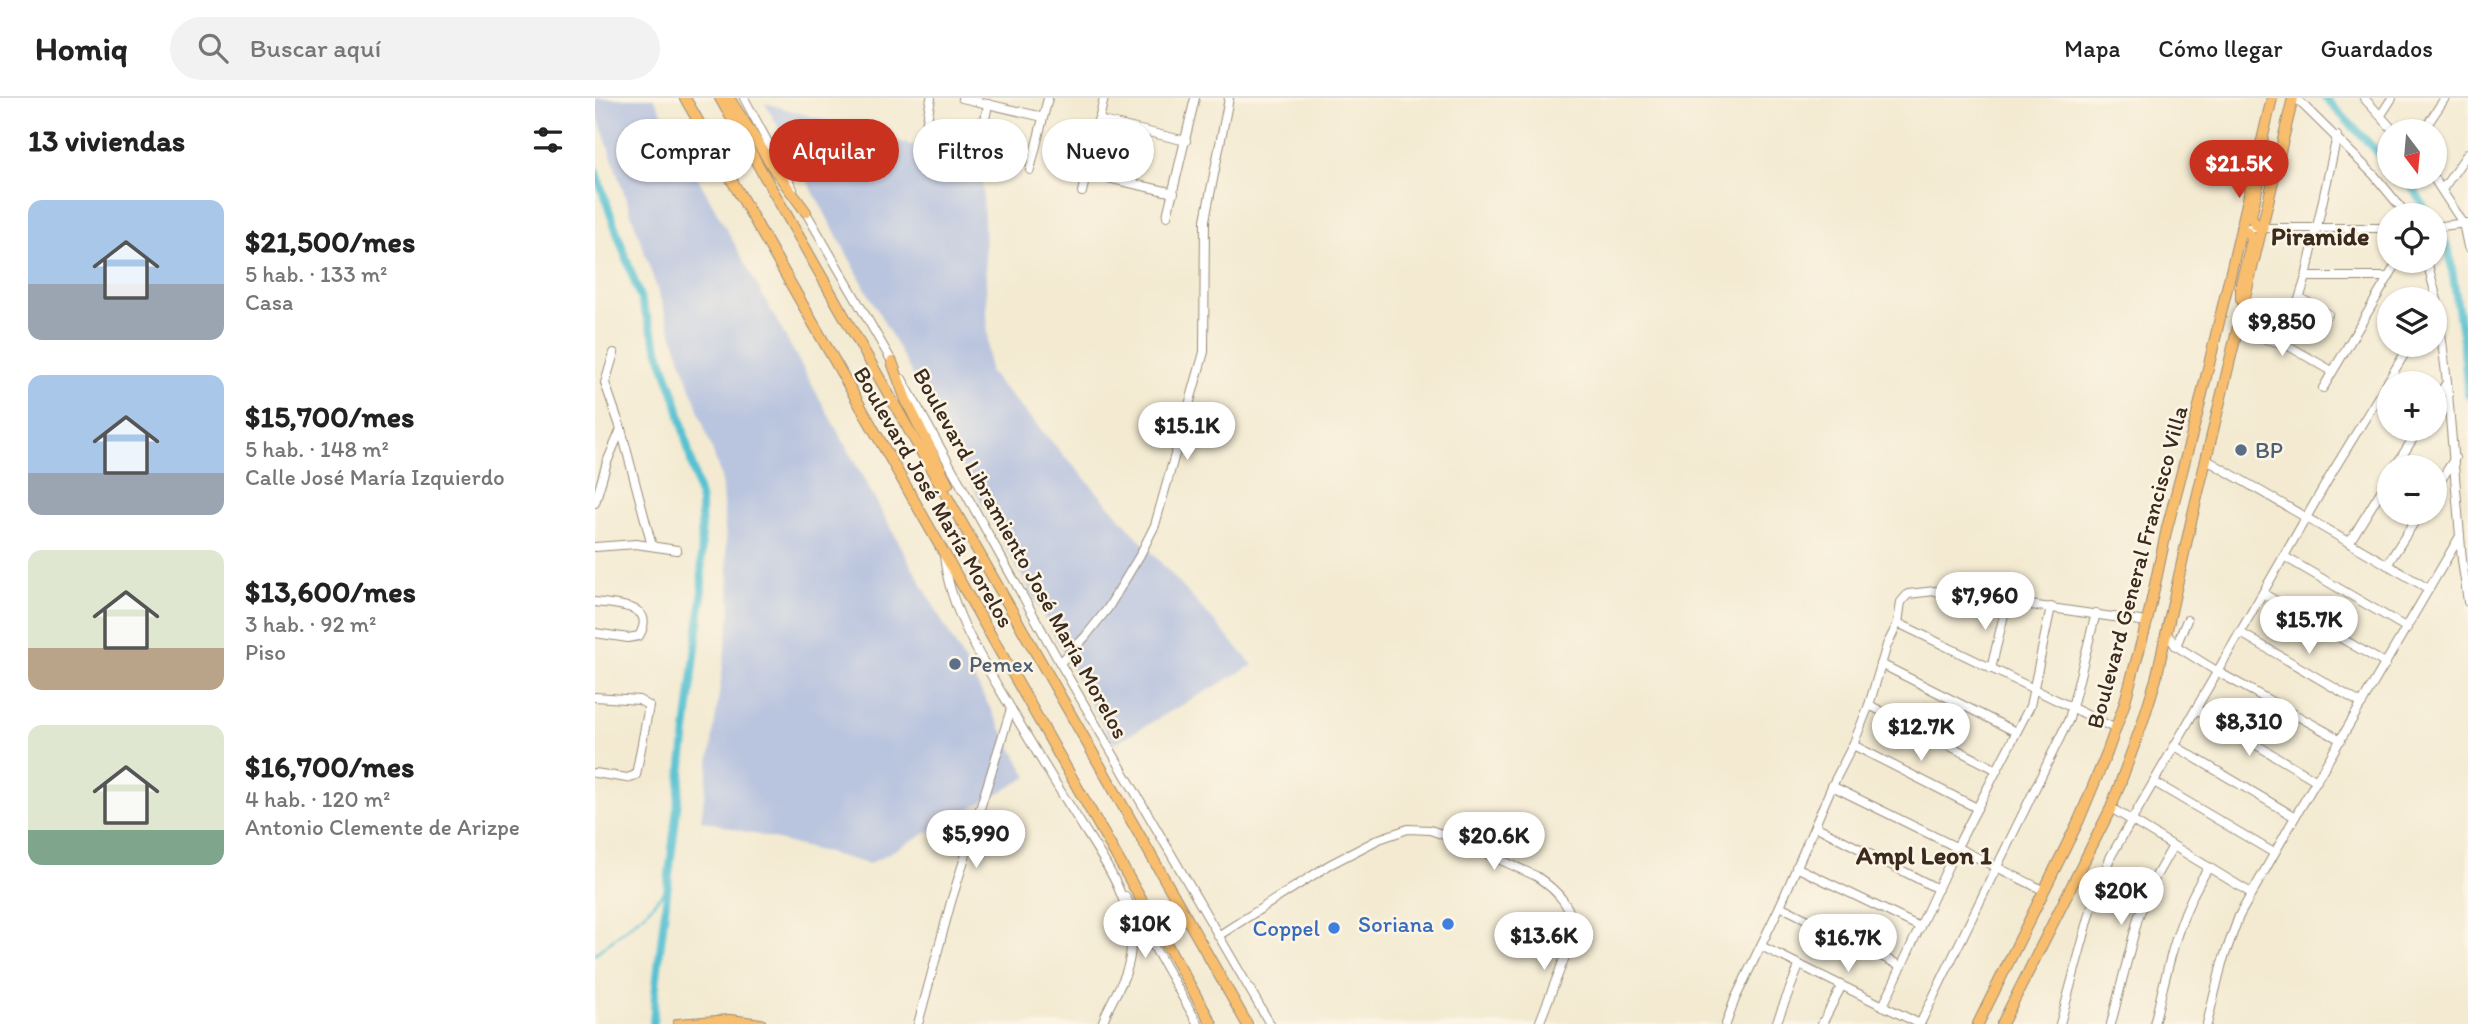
<!DOCTYPE html>
<html lang="es">
<meta charset="utf-8">
<style>
body{margin:0;font-family:Itim,sans-serif;background:#f2f2f2;color:#222;height:100vh;display:flex;flex-direction:column;font-size:26px;white-space:nowrap}
*{box-sizing:border-box;margin:0}
p{font-size:23px;color:#767676}
.icon{flex:none;width:38px;height:38px;fill:none;stroke:currentColor;stroke-width:2;stroke-linecap:round;stroke-linejoin:round}
.map{position:relative;flex:1;overflow:hidden}
.side{display:flex;flex-direction:column;background:#fff;width:595px}
.side>*{flex:none}
.banner{position:absolute;left:21px;top:21px;width:665px;height:63px;display:flex;gap:14px}
.needle{width:46px;rotate:164deg}
.tools{position:absolute;left:1782px;top:21px;display:grid;gap:14px}
.tools a{display:grid;place-items:center;width:70px;height:70px;border-radius:50%;background:#fff;box-shadow:0 2px 5px #0004;font-size:35px}
.price{position:absolute;translate:-50% -60px;padding:0 16px;border-radius:24px;background:#fff;color:#222;font-size:23px;line-height:46px;filter:drop-shadow(0 2px 4px #0008)}
.price::after{content:'';position:absolute;left:50%;top:42px;width:21px;height:16px;margin-left:-10px;background:inherit;clip-path:polygon(0 0,100% 0,50% 100%)}
.price.active{background:#c8321e;color:#fff}
ul{padding:0;list-style:none}
li{display:flex;align-items:center;gap:21px;height:175px;padding:0 28px}
li span{display:grid;place-items:center;flex:none;width:196px;height:140px;border-radius:14px;color:#555}
li>.icon{margin-inline-start:auto}
span .icon{width:84px;height:84px;fill:#fffc;stroke-width:1}
li b{font-size:30px}
h2{display:flex;justify-content:space-between;align-items:center;height:84px;padding:0 28px;font-size:30px}
.chip{padding:0 24px;border-radius:32px;background:#fff;box-shadow:0 2px 5px #0004;font-size:24px;line-height:63px}
.chip.active{background:#c8321e;color:#fff}
header{display:flex;align-items:center;gap:42px;box-sizing:border-box;height:98px;padding:0 35px;background:#fff;border-bottom:2px solid #e0e0e0}
header strong{font-size:33px}
nav{display:flex;gap:38px;margin-inline-start:auto;font-size:24px}
.search{width:490px;height:63px;background:#f2f2f2;display:flex;align-items:center;gap:18px;box-sizing:border-box;padding:0 24px;border-radius:38px;color:#767676;font-size:26px}
main{display:flex;flex:1;min-height:0}
.map>svg:first-child{display:block}
.industrial{fill:#b9c4de}
.lines{fill:none;stroke-linecap:round;stroke-linejoin:round}
.stream{stroke:#56c1d2;stroke-width:2.5}
.canal{stroke:#56c1d2;stroke-width:8}
.minor-casing{stroke:#978a78;stroke-width:10}
.major-casing{stroke:#978a78;stroke-width:12}
.minor{stroke:#fff;stroke-width:8}
.major{stroke:#f9be6d;stroke-width:10}
.service-dot{fill:#5c6f8a;stroke:#fcf5e5;stroke-width:2.5}
.shop-dot{fill:#3f7fe0;stroke:#fcf5e5;stroke-width:2.5}
.labels{text-anchor:middle;dominant-baseline:central;stroke-width:5;stroke-linejoin:round;paint-order:stroke}
.service-label{font-size:23px;fill:#4e5e75;stroke:#fcf5e5;text-anchor:start}
.street-label{font-size:23px;fill:#3b2a1e;stroke:#fcf5e5}
.shop-label{font-size:23px;fill:#366cbe;stroke:#fcf5e5;text-anchor:end}
.quarter-label{font-size:26px;font-weight:bold;fill:#3b2a1e;stroke:#fcf5e5}
</style>
<header>
<strong>Homiq</strong>
<div class="search"><svg class="icon" aria-label="search" viewBox="0 0 24 24"><circle cx="10" cy="10" r="6"/><path d="M15 15l6 6"/></svg>Buscar aquí</div>
<nav><a>Mapa</a><a>Cómo llegar</a><a>Guardados</a></nav>
</header>
<main>
<section class="side">
<h2>13 viviendas<svg class="icon" aria-label="filters" viewBox="0 0 24 24"><path d="M4 7h16M4 17h16"/><circle cx="9" cy="7" r="2"/><circle cx="15" cy="17" r="2"/></svg></h2>
<ul>
<li><span style="background:linear-gradient(#a9c7e8 60%,#9aa5b1 0)"><svg class="icon" aria-label="home" viewBox="0 0 24 24"><path d="M3 11l9-7 9 7M6 9v11h12V9"/></svg></span><div><b>$21,500/mes</b><p>5 hab. · 133 m²</p><p>Casa</p></div></li>
<li><span style="background:linear-gradient(#a9c7e8 70%,#9aa5b1 0)"><svg class="icon" aria-label="home" viewBox="0 0 24 24"><path d="M3 11l9-7 9 7M6 9v11h12V9"/></svg></span><div><b>$15,700/mes</b><p>5 hab. · 148 m²</p><p>Calle José María Izquierdo</p></div></li>
<li><span style="background:linear-gradient(#dfe7d0 70%,#b9a48a 0)"><svg class="icon" aria-label="home" viewBox="0 0 24 24"><path d="M3 11l9-7 9 7M6 9v11h12V9"/></svg></span><div><b>$13,600/mes</b><p>3 hab. · 92 m²</p><p>Piso</p></div></li>
<li><span style="background:linear-gradient(#dfe7d0 75%,#7fa58c 0)"><svg class="icon" aria-label="home" viewBox="0 0 24 24"><path d="M3 11l9-7 9 7M6 9v11h12V9"/></svg></span><div><b>$16,700/mes</b><p>4 hab. · 120 m²</p><p>Antonio Clemente de Arizpe</p></div></li>
</ul>
</section>
<div class="map">
<svg width="1873" height="926" viewBox="0 0 1873 926">
<rect width="100%" height="100%" fill="#fcf5e5"/>
<filter id="ink" filterUnits="userSpaceOnUse"><feTurbulence type="fractalNoise" baseFrequency=".0143" numOctaves="2"/><feDisplacementMap in="SourceGraphic" scale="14" xChannelSelector="R" yChannelSelector="G"/><feConvolveMatrix kernelMatrix="1 2 1 2 8 2 1 2 1" color-interpolation-filters="sRGB"/></filter>
<filter id="wash" filterUnits="userSpaceOnUse"><feTurbulence type="fractalNoise" baseFrequency=".00686" numOctaves="4" result="noise"/><feDisplacementMap in="SourceGraphic" scale="28" xChannelSelector="R" yChannelSelector="G"/><feGaussianBlur stdDeviation="1.57" result="paint"/><feColorMatrix in="noise" values="0 0 0 0 0 0 0 0 0 0 0 0 0 0 0 0 0 1.4 0 .05"/><feComposite in="paint" operator="in"/></filter>
<g filter="url(#wash)">
<rect width="100%" height="100%" fill="#f3ead1"/>
<g class="industrial">
<polygon points="0,0 59,0 433,679 274,766 106,722 136,512 126,378 0,10"/>
<polygon points="170,5 387,67 394,274 658,567 518,646"/>
</g>
<g class="lines">
<polyline class="stream" points="0,856 51,814 73,789"/>
<g class="canal">
<polyline points="1730,0 1794,66"/>
<polyline points="0,72 81,301 106,404 107,498 60,896 58,926"/>
<polyline points="1806,79 1820,93 1834,117"/>
<polyline points="1839,127 1854,152 1868,243 1873,297"/>
</g>
</g>
</g>
<g filter="url(#ink)">
<g class="lines">
<g class="minor-casing">
<g id="minor">
<polyline points="149,0 198,91"/>
<polyline points="367,0 448,19"/>
<polyline points="1701,0 1779,77 1812,117"/>
<polyline points="1769,0 1799,33"/>
<polyline points="1786,17 1797,0"/>
<polyline points="503,22 591,43"/>
<polyline points="1828,33 1850,0"/>
<polyline points="328,44 336,0"/>
<polyline points="383,58 393,6"/>
<polyline points="435,72 453,0"/>
<polyline points="491,75 579,95"/>
<polyline points="1838,79 1868,125 1873,149"/>
<polyline points="1847,92 1873,55"/>
<polyline points="487,94 509,0"/>
<polyline points="209,111 299,267"/>
<polyline points="572,118 600,0"/>
<polyline points="1839,129 1871,125"/>
<polyline points="1646,130 1794,130"/>
<polyline points="1832,163 1842,202 1852,284 1867,462 1873,504"/>
<polyline points="1711,179 1794,179"/>
<polyline points="1705,200 1733,216"/>
<polyline points="1642,234 1690,246 1737,273"/>
<polyline points="1690,246 1711,179 1742,38"/>
<polyline points="19,255 10,285 26,331 57,448"/>
<polyline points="307,281 465,565 675,926"/>
<polyline points="1728,290 1803,163"/>
<polyline points="1839,305 1852,284"/>
<polyline points="1612,362 1834,491"/>
<polyline points="1800,369 1824,331"/>
<polyline points="1839,393 1860,360"/>
<polyline points="0,405 12,364 26,331"/>
<polyline points="1754,445 1794,380"/>
<polyline points="0,449 41,446 82,452"/>
<path d="M349,457c5,53 35,100 62,145 23,40 47,80 72,119 24,39 54,78 53,126 -1,35 -19,49 -29,79"/>
<polyline points="1690,459 1812,530"/>
<polyline points="1792,467 1825,415"/>
<polyline points="1669,496 1791,566"/>
<path d="M0,504c20,3 63,2 44,34l-11,2 -33,-5"/>
<polyline points="1303,525 1521,631"/>
<polyline points="1646,535 1767,606"/>
<polyline points="1572,536 1581,548 1623,574 1746,642"/>
<polyline points="1581,548 1592,522"/>
<polyline points="465,565 490,539 513,510 545,457 560,427 609,254 610,122 634,0"/>
<polyline points="1286,566 1421,634"/>
<polyline points="1396,571 1412,504"/>
<polyline points="0,599 44,602 54,608 41,677 32,680 0,675"/>
<polyline points="1274,607 1402,672"/>
<polyline points="1601,611 1722,683"/>
<polyline points="1258,647 1382,710"/>
<polyline points="1580,648 1700,719"/>
<polyline points="1559,684 1679,755"/>
<polyline points="1237,688 1448,792"/>
<polyline points="1516,710 1656,795"/>
<polyline points="1220,728 1343,791"/>
<polyline points="1201,769 1325,829"/>
<polyline points="530,798 603,926"/>
<polyline points="1185,808 1306,868"/>
<path d="M623,838l111,-71 50,-26 29,-10 22,1 20,7 86,39c22,15 39,32 37,60l-34,88"/>
<polyline points="1166,848 1325,926"/>
<polyline points="1288,908 1362,749 1435,608 1456,509"/>
<polyline points="323,926 356,804 416,611"/>
<polyline points="1131,926 1140,901 1185,808 1237,688 1258,647 1274,607 1292,547 1303,525 1306,504 1313,496 1340,493 1552,524"/>
<polyline points="1181,926 1204,868"/>
<polyline points="1227,926 1246,889"/>
<polyline points="1325,926 1474,621 1501,515"/>
<polyline points="1465,926 1501,794 1516,758 1738,373 1815,247"/>
<polyline points="1516,926 1543,820 1557,785 1578,748"/>
<path d="M1559,926c14,-55 23,-110 55,-157"/>
<polyline points="1612,926 1627,865 1644,818 1700,719 1865,438"/>
</g>
</g>
<g class="major-casing">
<g id="major">
<polyline points="90,0 617,926"/>
<polyline points="125,0 652,926"/>
<polyline points="134,0 180,72 211,114"/>
<polyline points="1646,130 1655,137 1657,142 1646,185 1646,201 1649,203"/>
<polyline points="1668,131 1660,126 1656,118 1671,53"/>
<polyline points="297,264 311,302 353,386"/>
<polyline points="83,926 135,922 166,926"/>
<polyline points="1383,926 1484,722 1513,652 1529,607 1552,524 1572,430 1602,317 1677,0"/>
<polyline points="1407,926 1516,710 1547,626 1561,581 1596,424 1698,0"/>
</g>
</g>
<use href="#minor" class="minor"/>
<use href="#major" class="major"/>
</g>
</g>
<g class="service-dot">
<circle cx="1646" cy="352" r="7"/>
<circle cx="360" cy="566" r="7"/>
</g>
<g class="shop-dot">
<circle cx="853" cy="826" r="7"/>
<circle cx="739" cy="830" r="7"/>
</g>
<g class="labels">
<g class="service-label">
<text x="1660" y="352">BP</text>
<text x="374" y="566">Pemex</text>
</g>
<g class="street-label">
<text transform="translate(339 399) rotate(60)">Boulevard José María Morelos</text>
<text transform="translate(426 455) rotate(61)">Boulevard Libramiento José María Morelos</text>
<text transform="translate(1542 469) rotate(-75)">Boulevard General Francisco Villa</text>
</g>
<g class="shop-label">
<text x="839" y="826">Soriana</text>
<text x="725" y="830">Coppel</text>
</g>
<g class="quarter-label">
<text x="1725" y="138">Piramide</text>
<text x="1329" y="757">Ampl Leon 1</text>
</g>
</g>
</svg>
<div class="tools">
<a><svg class="needle" viewBox="-14 -14 28 28"><path d="M0-13l5 13h-10z" fill="#e53935"/><path d="M0 13l5-13h-10z" fill="#767676"/></svg></a>
<a><svg class="icon" aria-label="locate" viewBox="0 0 24 24"><circle cx="12" cy="12" r="6"/><path d="M12 2v4M12 18v4M2 12h4M18 12h4"/></svg></a>
<a><svg class="icon" aria-label="layers" viewBox="0 0 24 24"><path d="M12 4l9 5-9 5-9-5zM3 14l9 5 9-5"/></svg></a>
<a>+</a>
<a>−</a>
</div>
<b class="price active" style="left:1644px;top:102px">$21.5K</b>
<b class="price" style="left:1687px;top:260px">$9,850</b>
<b class="price" style="left:592px;top:364px">$15.1K</b>
<b class="price" style="left:1390px;top:534px">$7,960</b>
<b class="price" style="left:1714px;top:558px">$15.7K</b>
<b class="price" style="left:1654px;top:660px">$8,310</b>
<b class="price" style="left:1326px;top:665px">$12.7K</b>
<b class="price" style="left:381px;top:772px">$5,990</b>
<b class="price" style="left:899px;top:774px">$20.6K</b>
<b class="price" style="left:1526px;top:829px">$20K</b>
<b class="price" style="left:550px;top:862px">$10K</b>
<b class="price" style="left:949px;top:874px">$13.6K</b>
<b class="price" style="left:1253px;top:876px">$16.7K</b>
<div class="banner">
<a class="chip">Comprar</a>
<a class="chip active">Alquilar</a>
<a class="chip">Filtros</a>
<a class="chip">Nuevo</a>
</div>
</div>
</main>
